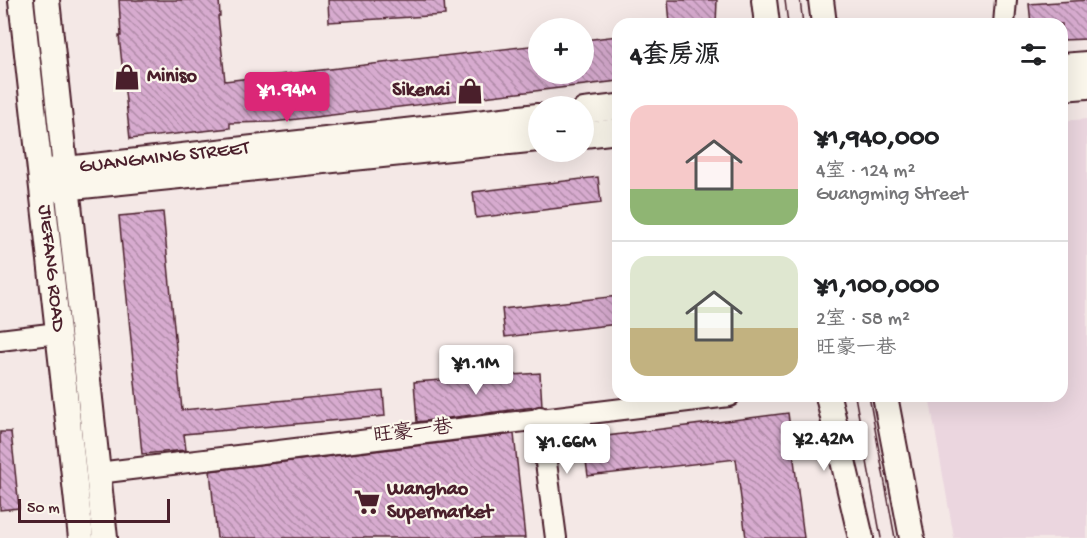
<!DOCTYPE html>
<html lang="zh">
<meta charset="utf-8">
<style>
body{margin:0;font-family:"Gochi Hand","LXGW WenKai TC",sans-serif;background:#f2f2f2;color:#202124;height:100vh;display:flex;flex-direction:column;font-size:22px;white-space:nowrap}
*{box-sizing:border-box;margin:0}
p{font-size:20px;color:#757577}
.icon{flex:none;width:33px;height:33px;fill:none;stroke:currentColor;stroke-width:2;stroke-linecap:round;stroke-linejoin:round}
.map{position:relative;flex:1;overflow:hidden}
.side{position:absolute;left:612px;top:18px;width:456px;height:384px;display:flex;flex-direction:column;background:#fff;border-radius:18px;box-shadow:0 6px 24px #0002}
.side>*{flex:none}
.buttons{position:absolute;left:528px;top:18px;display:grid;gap:12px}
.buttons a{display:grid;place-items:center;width:66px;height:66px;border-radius:50%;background:#fff;box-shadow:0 6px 24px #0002;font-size:30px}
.scale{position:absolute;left:18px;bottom:15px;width:152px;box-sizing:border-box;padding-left:6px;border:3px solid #4a1f2b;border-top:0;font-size:16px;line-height:21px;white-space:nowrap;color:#4a1f2b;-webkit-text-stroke:4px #fbf7ec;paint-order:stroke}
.price{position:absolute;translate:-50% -51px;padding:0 14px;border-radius:6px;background:#fff;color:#222;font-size:20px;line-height:39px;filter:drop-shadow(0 2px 3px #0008)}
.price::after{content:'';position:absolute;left:50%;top:36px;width:18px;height:14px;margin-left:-9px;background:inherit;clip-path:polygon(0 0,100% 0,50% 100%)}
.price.active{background:#db2777;color:#fff}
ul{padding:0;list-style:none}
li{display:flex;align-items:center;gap:18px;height:150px;padding:0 18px}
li+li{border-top:2px solid #e0e0e0}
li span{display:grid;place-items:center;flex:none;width:168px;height:120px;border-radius:18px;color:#555}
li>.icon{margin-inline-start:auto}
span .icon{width:72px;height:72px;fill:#fffc;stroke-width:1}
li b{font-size:26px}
h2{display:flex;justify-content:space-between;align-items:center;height:72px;padding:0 18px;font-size:26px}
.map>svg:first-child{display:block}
.built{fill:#ebd6df}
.building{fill:url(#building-back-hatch);stroke:#4a1f2b;stroke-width:1.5}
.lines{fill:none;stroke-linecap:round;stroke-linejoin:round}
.minor-casing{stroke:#4a1f2b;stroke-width:24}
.major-casing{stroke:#4a1f2b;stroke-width:28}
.minor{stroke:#fbf7ec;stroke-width:20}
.major{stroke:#fbf7ec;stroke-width:24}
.tram{stroke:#4a1f2b;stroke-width:1.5}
.labels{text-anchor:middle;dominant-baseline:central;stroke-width:4.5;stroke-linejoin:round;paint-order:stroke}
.poi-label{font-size:20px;font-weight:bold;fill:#4a1f2b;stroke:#fbf7ec;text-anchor:start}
.street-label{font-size:20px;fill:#4a1f2b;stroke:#fbf7ec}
</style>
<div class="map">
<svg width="1087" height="538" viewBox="0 0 1087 538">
<defs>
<pattern id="building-back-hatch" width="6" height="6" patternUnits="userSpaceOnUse" patternTransform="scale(1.5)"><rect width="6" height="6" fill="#d7abcf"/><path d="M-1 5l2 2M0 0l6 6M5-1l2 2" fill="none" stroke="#b08ba8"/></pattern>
</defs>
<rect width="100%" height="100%" fill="#f4e8e6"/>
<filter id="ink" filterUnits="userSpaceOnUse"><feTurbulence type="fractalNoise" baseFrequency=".0167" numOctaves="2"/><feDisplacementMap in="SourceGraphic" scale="12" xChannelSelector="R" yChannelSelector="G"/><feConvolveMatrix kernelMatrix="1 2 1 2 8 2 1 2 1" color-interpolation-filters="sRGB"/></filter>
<g filter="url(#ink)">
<polygon class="built" points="1087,119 1087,538 954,538 929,396 1062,396 1062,121"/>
<g class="building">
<polygon points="119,0 219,0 220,16 218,16 225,81 538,45 538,74 584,74 584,40 618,36 618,81 273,122 230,123 230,128 130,139 119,36 121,36"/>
<polygon points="328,0 444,0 445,15 329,22"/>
<polygon points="668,0 717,0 716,24 670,24"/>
<polygon points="1087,0 1087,39 1062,40 1062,24 1031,24 1029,4"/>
<polygon points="598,177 601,203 476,218 473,192"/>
<polygon points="163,212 182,410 383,391 385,416 184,434 186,450 142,454 119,216"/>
<polygon points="618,296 618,324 505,337 502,309"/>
<polygon points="540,373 542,406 417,422 414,382"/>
<polygon points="788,413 804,538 746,538 736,459 588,476 583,439"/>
<polygon points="0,432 11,432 19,508 0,510"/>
<polygon points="514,434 525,538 217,538 210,471"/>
</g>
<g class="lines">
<g class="minor-casing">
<g id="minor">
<polyline points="1004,24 1006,0"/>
<polyline points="0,340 58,333"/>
<polyline points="540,417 556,538"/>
<polyline points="98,473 729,396"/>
</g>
</g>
<g class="major-casing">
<g id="major">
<path id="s1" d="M21,0l60,538"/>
<polyline points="47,0 105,538"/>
<polyline points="764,0 767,24"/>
<polyline points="821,0 824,24"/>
<polyline points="1062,66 1087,64"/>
<polyline points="1062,88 1087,86"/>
<polyline points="584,111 618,107"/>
<polyline points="584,135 618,131"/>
<path id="s2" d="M49,171l489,-55"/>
<polyline points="53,189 538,139"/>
<polyline points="828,396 861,538"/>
<polyline points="885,396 912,538"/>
</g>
</g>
<use href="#minor" class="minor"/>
<use href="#major" class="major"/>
<g class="tram">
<polyline points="785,0 788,24"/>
<polyline points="800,0 803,24"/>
<polyline points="855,396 881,538"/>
<polyline points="869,396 895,538"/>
</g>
</g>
</g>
<defs>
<g id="shop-bare" transform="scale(2.07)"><path d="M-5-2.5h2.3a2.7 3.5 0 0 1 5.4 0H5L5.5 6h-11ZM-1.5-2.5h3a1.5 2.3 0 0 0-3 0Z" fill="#4a1f2b" stroke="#fbf7ec" stroke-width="2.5" paint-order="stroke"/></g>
<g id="supermarket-bare" transform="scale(2.07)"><path d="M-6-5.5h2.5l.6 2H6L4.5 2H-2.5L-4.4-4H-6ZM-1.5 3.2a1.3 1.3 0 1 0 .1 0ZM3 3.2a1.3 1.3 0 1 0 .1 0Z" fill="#4a1f2b" stroke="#fbf7ec" stroke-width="2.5" paint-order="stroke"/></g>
</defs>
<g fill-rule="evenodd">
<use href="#shop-bare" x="127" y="77"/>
<use href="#shop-bare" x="470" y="91"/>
<use href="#supermarket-bare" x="367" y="502"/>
</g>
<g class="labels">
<g class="poi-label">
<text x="147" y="77">Miniso</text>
<text x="450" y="91" text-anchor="end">Sikenai</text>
<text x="387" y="490">Wanghao<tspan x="387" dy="23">Supermarket</tspan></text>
</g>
<g class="street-label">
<text stroke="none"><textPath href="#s2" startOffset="116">GUANGMING STREET</textPath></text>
<text stroke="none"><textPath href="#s1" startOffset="270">JIEFANG ROAD</textPath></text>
<text transform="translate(413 433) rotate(-7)">旺豪一巷</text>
</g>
</g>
</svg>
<div class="buttons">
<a>+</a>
<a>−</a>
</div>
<div class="scale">50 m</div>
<b class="price active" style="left:287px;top:123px">¥1.94M</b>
<b class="price" style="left:476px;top:396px">¥1.1M</b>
<b class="price" style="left:824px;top:472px">¥2.42M</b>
<b class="price" style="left:567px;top:475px">¥1.66M</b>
<section class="side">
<h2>4套房源<svg class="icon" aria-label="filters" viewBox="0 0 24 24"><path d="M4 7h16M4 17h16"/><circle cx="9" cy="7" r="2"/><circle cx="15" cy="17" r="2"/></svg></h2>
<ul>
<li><span style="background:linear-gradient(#f6c9c9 70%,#8fb573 0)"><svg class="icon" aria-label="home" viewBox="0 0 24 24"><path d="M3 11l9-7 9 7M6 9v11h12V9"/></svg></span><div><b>¥1,940,000</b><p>4室 · 124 m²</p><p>Guangming Street</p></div></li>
<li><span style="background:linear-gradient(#dfe7d0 60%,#c2b280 0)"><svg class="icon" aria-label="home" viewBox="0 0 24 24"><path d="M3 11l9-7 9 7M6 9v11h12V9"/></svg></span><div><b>¥1,100,000</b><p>2室 · 58 m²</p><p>旺豪一巷</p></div></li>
</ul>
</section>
</div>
